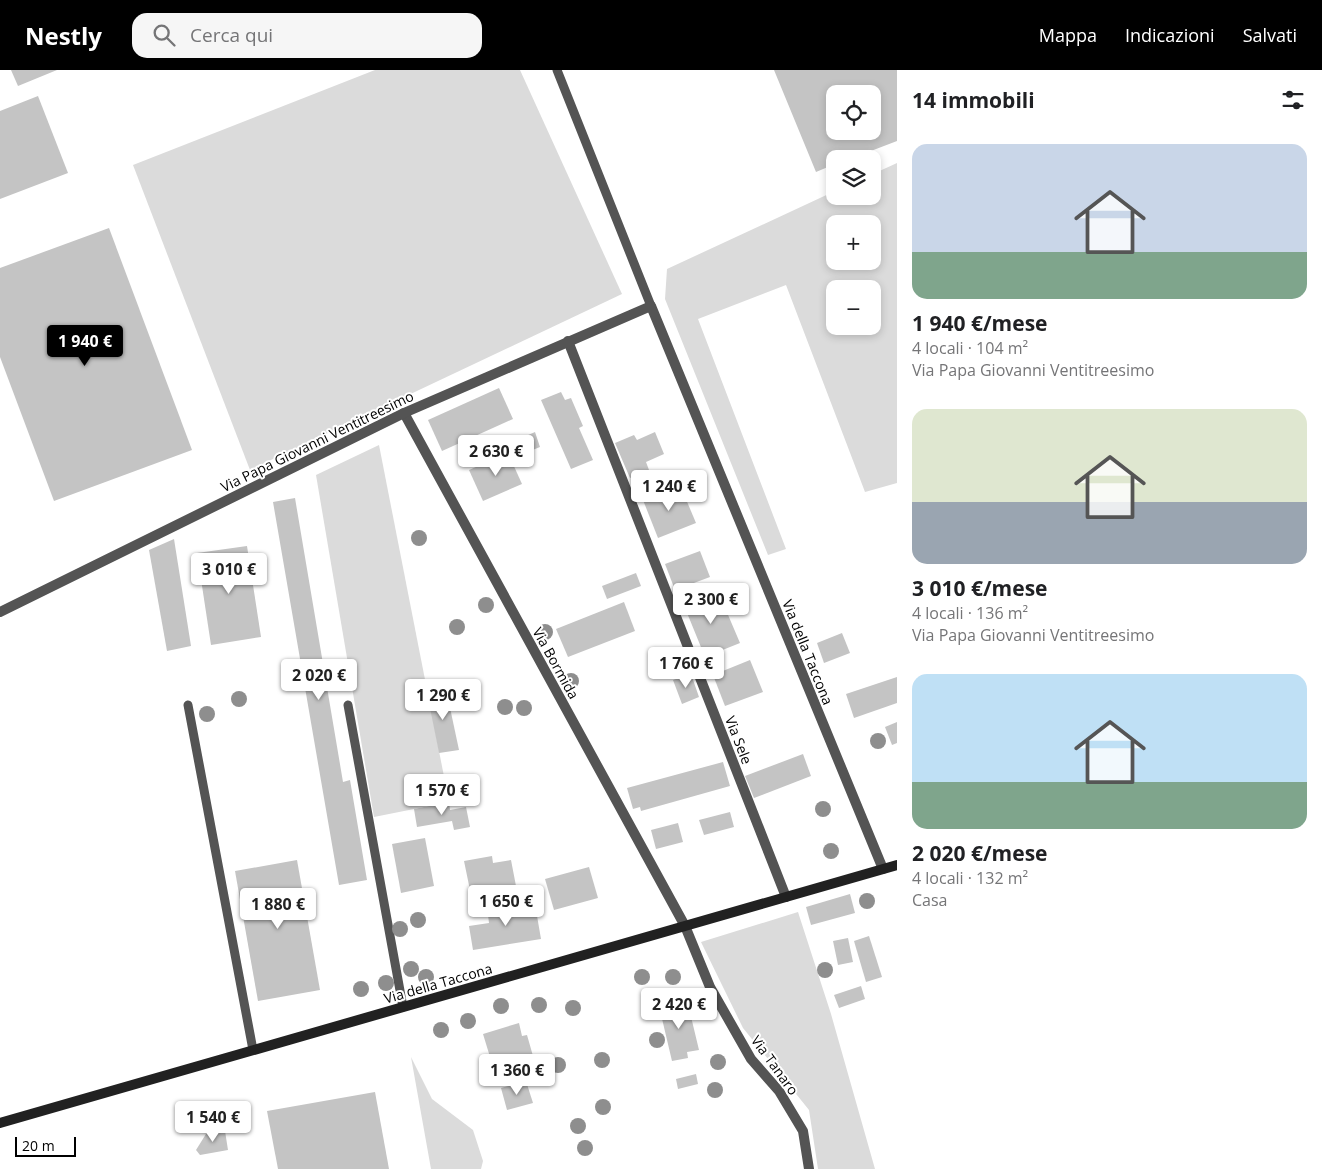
<!DOCTYPE html>
<html lang="it">
<meta charset="utf-8">
<style>
body{margin:0;font-family:"Open Sans",sans-serif;background:#f6f6f6;color:#202124;height:100vh;display:flex;flex-direction:column;font-size:19px;white-space:nowrap}
*{box-sizing:border-box;margin:0}
p{font-size:16px;color:#757577}
.icon{flex:none;width:28px;height:28px;fill:none;stroke:currentColor;stroke-width:2;stroke-linecap:round;stroke-linejoin:round}
.map{position:relative;flex:1;overflow:hidden}
.sheet{display:flex;flex-direction:column;background:#fff;width:425px}
.sheet>*{flex:none}
.fabs{position:absolute;left:826px;top:15px;display:grid;gap:10px}
.fabs a{display:grid;place-items:center;width:55px;height:55px;border-radius:10px;background:#fff;box-shadow:0 2px 8px #0003;font-size:25px}
.scale{position:absolute;left:15px;bottom:12px;width:61px;box-sizing:border-box;padding-left:5px;border:2px solid #000;border-top:0;font-size:14px;line-height:18px;white-space:nowrap;color:#000;-webkit-text-stroke:4px #fff;paint-order:stroke}
.price{position:absolute;translate:-50% -42px;padding:0 11px;border-radius:5px;background:#fff;color:#222;font-size:16px;line-height:32px;filter:drop-shadow(0 1px 2px #0008)}
.price::after{content:'';position:absolute;left:50%;top:30px;width:15px;height:11px;margin-left:-8px;background:inherit;clip-path:polygon(0 0,100% 0,50% 100%)}
.price.on{background:#000;color:#fff}
ul{padding:0;list-style:none}
li{display:grid;align-content:center;gap:10px;height:265px;padding:0 15px}
li span{display:grid;place-items:center;height:155px;border-radius:15px;color:#555}
li>.icon{margin-inline-start:auto}
span .icon{width:90px;height:90px;fill:#fffc;stroke-width:1}
li b{font-size:21px}
h2{display:flex;justify-content:space-between;align-items:center;height:60px;padding:0 15px;font-size:21px}
header{display:flex;align-items:center;gap:30px;box-sizing:border-box;height:70px;padding:0 25px;background:#000;color:#fff}
header strong{font-size:24px}
nav{display:flex;gap:28px;margin-inline-start:auto;font-size:18px}
.search{width:350px;height:45px;background:#f6f6f6;display:flex;align-items:center;gap:12px;box-sizing:border-box;padding:0 18px;border-radius:15px;color:#757577;font-size:19px}
main{display:flex;flex:1;min-height:0}
.map>svg:first-child{display:block}
.green{fill:#dbdbdb;fill-rule:evenodd}
.building{fill:#c4c4c4;fill-rule:evenodd}
.lines{fill:none;stroke-linecap:round;stroke-linejoin:round}
.lane{stroke:#545454;stroke-width:9}
.street{stroke:#545454;stroke-width:10}
.secondary{stroke:#212121;stroke-width:10}
.tree{fill:#8e8e8e}
.labels{text-anchor:middle;dominant-baseline:central;stroke-width:4;stroke-linejoin:round;paint-order:stroke}
.street-label{font-size:14px;fill:#000;stroke:#fff}
</style>
<header>
<strong>Nestly</strong>
<div class="search"><svg class="icon" aria-label="search" viewBox="0 0 24 24"><circle cx="10" cy="10" r="6"/><path d="M15 15l6 6"/></svg>Cerca qui</div>
<nav><a>Mappa</a><a>Indicazioni</a><a>Salvati</a></nav>
</header>
<main>
<div class="map">
<svg width="897" height="1099" viewBox="0 0 897 1099">
<rect width="100%" height="100%" fill="#fff"/>
<g class="green">
<polygon points="375,0 520,0 622,224 250,400 133,95"/>
<path d="M897,93v320l-32,9 -79,-207 -88,34 88,230 -18,6 -103,-256 2,-30 168,-78v5h37l1,-22zM835,154h37v37h-37zM835,219h37v37h-37z"/>
<polygon points="379,375 449,732 374,747 316,405"/>
<polygon points="798,842 831,944 875,1099 818,1099 809,1040 743,958 701,872"/>
<polygon points="411,987 432,1029 473,1060 483,1091 481,1099 431,1099"/>
</g>
<g class="building">
<polygon points="11,0 57,0 18,16"/>
<path d="M774,0h123v71l-47,18h-15v5l-19,8zM835,24h37v37h-37z"/>
<polygon points="38,26 68,103 0,129 0,41"/>
<polygon points="109,158 192,380 54,431 0,287 0,198"/>
<polygon points="499,318 513,349 442,381 428,350"/>
<polygon points="561,322 565,330 571,328 583,356 579,358 593,390 571,399 541,330"/>
<polygon points="535,362 540,377 525,383 519,369"/>
<polygon points="655,362 664,384 646,392 649,400 630,408 615,373 634,365 637,370"/>
<polygon points="508,383 522,414 483,431 469,400"/>
<polygon points="680,415 696,453 658,468 643,430"/>
<polygon points="295,428 343,712 350,710 367,810 339,815 273,432"/>
<polygon points="174,469 191,576 167,581 149,480"/>
<polygon points="247,476 261,567 211,575 197,483"/>
<polygon points="700,481 710,507 675,520 665,494"/>
<polygon points="636,503 641,516 607,529 602,516"/>
<polygon points="699,526 702,534 720,526 740,573 705,587 683,533"/>
<polygon points="624,532 635,561 568,587 556,559"/>
<polygon points="842,563 850,583 824,593 817,573"/>
<polygon points="750,590 763,622 725,636 713,605"/>
<polygon points="691,604 699,627 682,634 673,610"/>
<polygon points="897,607 897,633 854,648 846,624"/>
<polygon points="446,619 459,680 439,683 427,623"/>
<polygon points="897,652 897,673 892,675 885,657"/>
<polygon points="803,684 811,706 754,728 745,706"/>
<polygon points="723,692 730,716 641,741 640,737 633,739 627,718"/>
<polygon points="449,732 450,740 466,737 470,757 454,760 452,751 417,757 414,739"/>
<polygon points="730,742 734,757 704,765 699,750"/>
<polygon points="678,753 683,772 656,779 651,760"/>
<polygon points="425,768 434,816 401,823 392,774"/>
<polygon points="492,786 493,793 511,790 516,816 471,825 464,791"/>
<polygon points="297,790 320,920 258,931 235,801"/>
<polygon points="589,797 598,828 554,840 545,809"/>
<polygon points="850,824 855,843 811,855 806,837"/>
<polygon points="519,832 521,842 536,840 541,869 473,880 469,856 489,853 487,837"/>
<polygon points="869,866 882,907 866,912 854,871"/>
<polygon points="848,868 853,892 838,895 833,871"/>
<polygon points="861,916 865,929 839,938 834,925"/>
<polygon points="687,930 699,980 687,982 688,988 672,991 659,936"/>
<polygon points="519,953 522,966 527,965 533,986 510,993 513,1001 502,1004 500,998 494,1000 483,964"/>
<polygon points="696,1004 698,1014 678,1019 676,1009"/>
<polygon points="526,1011 533,1033 507,1040 501,1018"/>
<polygon points="375,1022 389,1099 278,1099 267,1041"/>
<polygon points="225,1061 228,1080 200,1085 196,1080 206,1064"/>
</g>
<g class="lines">
<g class="lane">
<polyline points="557,0 651,236"/>
<polyline points="188,635 253,980"/>
<polyline points="348,635 403,937"/>
</g>
<g class="street">
<polyline points="568,271 786,827"/>
<polyline points="404,343 685,856 710,917 751,989 779,1021 803,1061 809,1099"/>
<polyline points="0,542 404,343 651,236 883,799"/>
</g>
<polyline class="secondary" points="0,1053 897,795"/>
</g>
<g class="tree">
<circle cx="419" cy="468" r="8"/>
<circle cx="486" cy="535" r="8"/>
<circle cx="457" cy="557" r="8"/>
<circle cx="545" cy="562" r="8"/>
<circle cx="571" cy="611" r="8"/>
<circle cx="239" cy="629" r="8"/>
<circle cx="505" cy="637" r="8"/>
<circle cx="524" cy="638" r="8"/>
<circle cx="207" cy="644" r="8"/>
<circle cx="878" cy="671" r="8"/>
<circle cx="823" cy="739" r="8"/>
<circle cx="831" cy="781" r="8"/>
<circle cx="867" cy="831" r="8"/>
<circle cx="418" cy="850" r="8"/>
<circle cx="400" cy="859" r="8"/>
<circle cx="411" cy="899" r="8"/>
<circle cx="825" cy="900" r="8"/>
<circle cx="426" cy="907" r="8"/>
<circle cx="642" cy="907" r="8"/>
<circle cx="673" cy="907" r="8"/>
<circle cx="386" cy="913" r="8"/>
<circle cx="361" cy="919" r="8"/>
<circle cx="539" cy="935" r="8"/>
<circle cx="501" cy="936" r="8"/>
<circle cx="573" cy="938" r="8"/>
<circle cx="468" cy="951" r="8"/>
<circle cx="441" cy="960" r="8"/>
<circle cx="657" cy="970" r="8"/>
<circle cx="602" cy="990" r="8"/>
<circle cx="718" cy="992" r="8"/>
<circle cx="558" cy="995" r="8"/>
<circle cx="715" cy="1020" r="8"/>
<circle cx="603" cy="1037" r="8"/>
<circle cx="578" cy="1056" r="8"/>
<circle cx="585" cy="1078" r="8"/>
</g>
<g class="labels">
<g class="street-label">
<text transform="translate(317 371) rotate(-26)">Via Papa Giovanni Ventitreesimo</text>
<text transform="translate(808 582) rotate(68)">Via della Taccona</text>
<text transform="translate(556 593) rotate(61)">Via Bormida</text>
<text transform="translate(739 670) rotate(69)">Via Sele</text>
<text transform="translate(438 913) rotate(-16)">Via della Taccona</text>
<text transform="translate(775 995) rotate(54)">Via Tanaro</text>
</g>
</g>
</svg>
<div class="fabs">
<a><svg class="icon" aria-label="locate" viewBox="0 0 24 24"><circle cx="12" cy="12" r="6"/><path d="M12 2v4M12 18v4M2 12h4M18 12h4"/></svg></a>
<a><svg class="icon" aria-label="layers" viewBox="0 0 24 24"><path d="M12 4l9 5-9 5-9-5zM3 14l9 5 9-5"/></svg></a>
<a>+</a>
<a>−</a>
</div>
<div class="scale">20 m</div>
<b class="price on" style="left:85px;top:297px">1 940 €</b>
<b class="price" style="left:496px;top:407px">2 630 €</b>
<b class="price" style="left:669px;top:442px">1 240 €</b>
<b class="price" style="left:229px;top:525px">3 010 €</b>
<b class="price" style="left:711px;top:555px">2 300 €</b>
<b class="price" style="left:686px;top:619px">1 760 €</b>
<b class="price" style="left:319px;top:631px">2 020 €</b>
<b class="price" style="left:443px;top:651px">1 290 €</b>
<b class="price" style="left:442px;top:746px">1 570 €</b>
<b class="price" style="left:506px;top:857px">1 650 €</b>
<b class="price" style="left:278px;top:860px">1 880 €</b>
<b class="price" style="left:679px;top:960px">2 420 €</b>
<b class="price" style="left:517px;top:1026px">1 360 €</b>
<b class="price" style="left:213px;top:1073px">1 540 €</b>
</div>
<section class="sheet">
<h2>14 immobili<svg class="icon" aria-label="filters" viewBox="0 0 24 24"><path d="M4 7h16M4 17h16"/><circle cx="9" cy="7" r="2"/><circle cx="15" cy="17" r="2"/></svg></h2>
<ul>
<li><span style="background:linear-gradient(#c9d6e8 70%,#7fa58c 0)"><svg class="icon" aria-label="home" viewBox="0 0 24 24"><path d="M3 11l9-7 9 7M6 9v11h12V9"/></svg></span><div><b>1 940 €/mese</b><p>4 locali · 104 m²</p><p>Via Papa Giovanni Ventitreesimo</p></div></li>
<li><span style="background:linear-gradient(#dfe7d0 60%,#9aa5b1 0)"><svg class="icon" aria-label="home" viewBox="0 0 24 24"><path d="M3 11l9-7 9 7M6 9v11h12V9"/></svg></span><div><b>3 010 €/mese</b><p>4 locali · 136 m²</p><p>Via Papa Giovanni Ventitreesimo</p></div></li>
<li><span style="background:linear-gradient(#bfe0f5 70%,#7fa58c 0)"><svg class="icon" aria-label="home" viewBox="0 0 24 24"><path d="M3 11l9-7 9 7M6 9v11h12V9"/></svg></span><div><b>2 020 €/mese</b><p>4 locali · 132 m²</p><p>Casa</p></div></li>
</ul>
</section>
</main>
